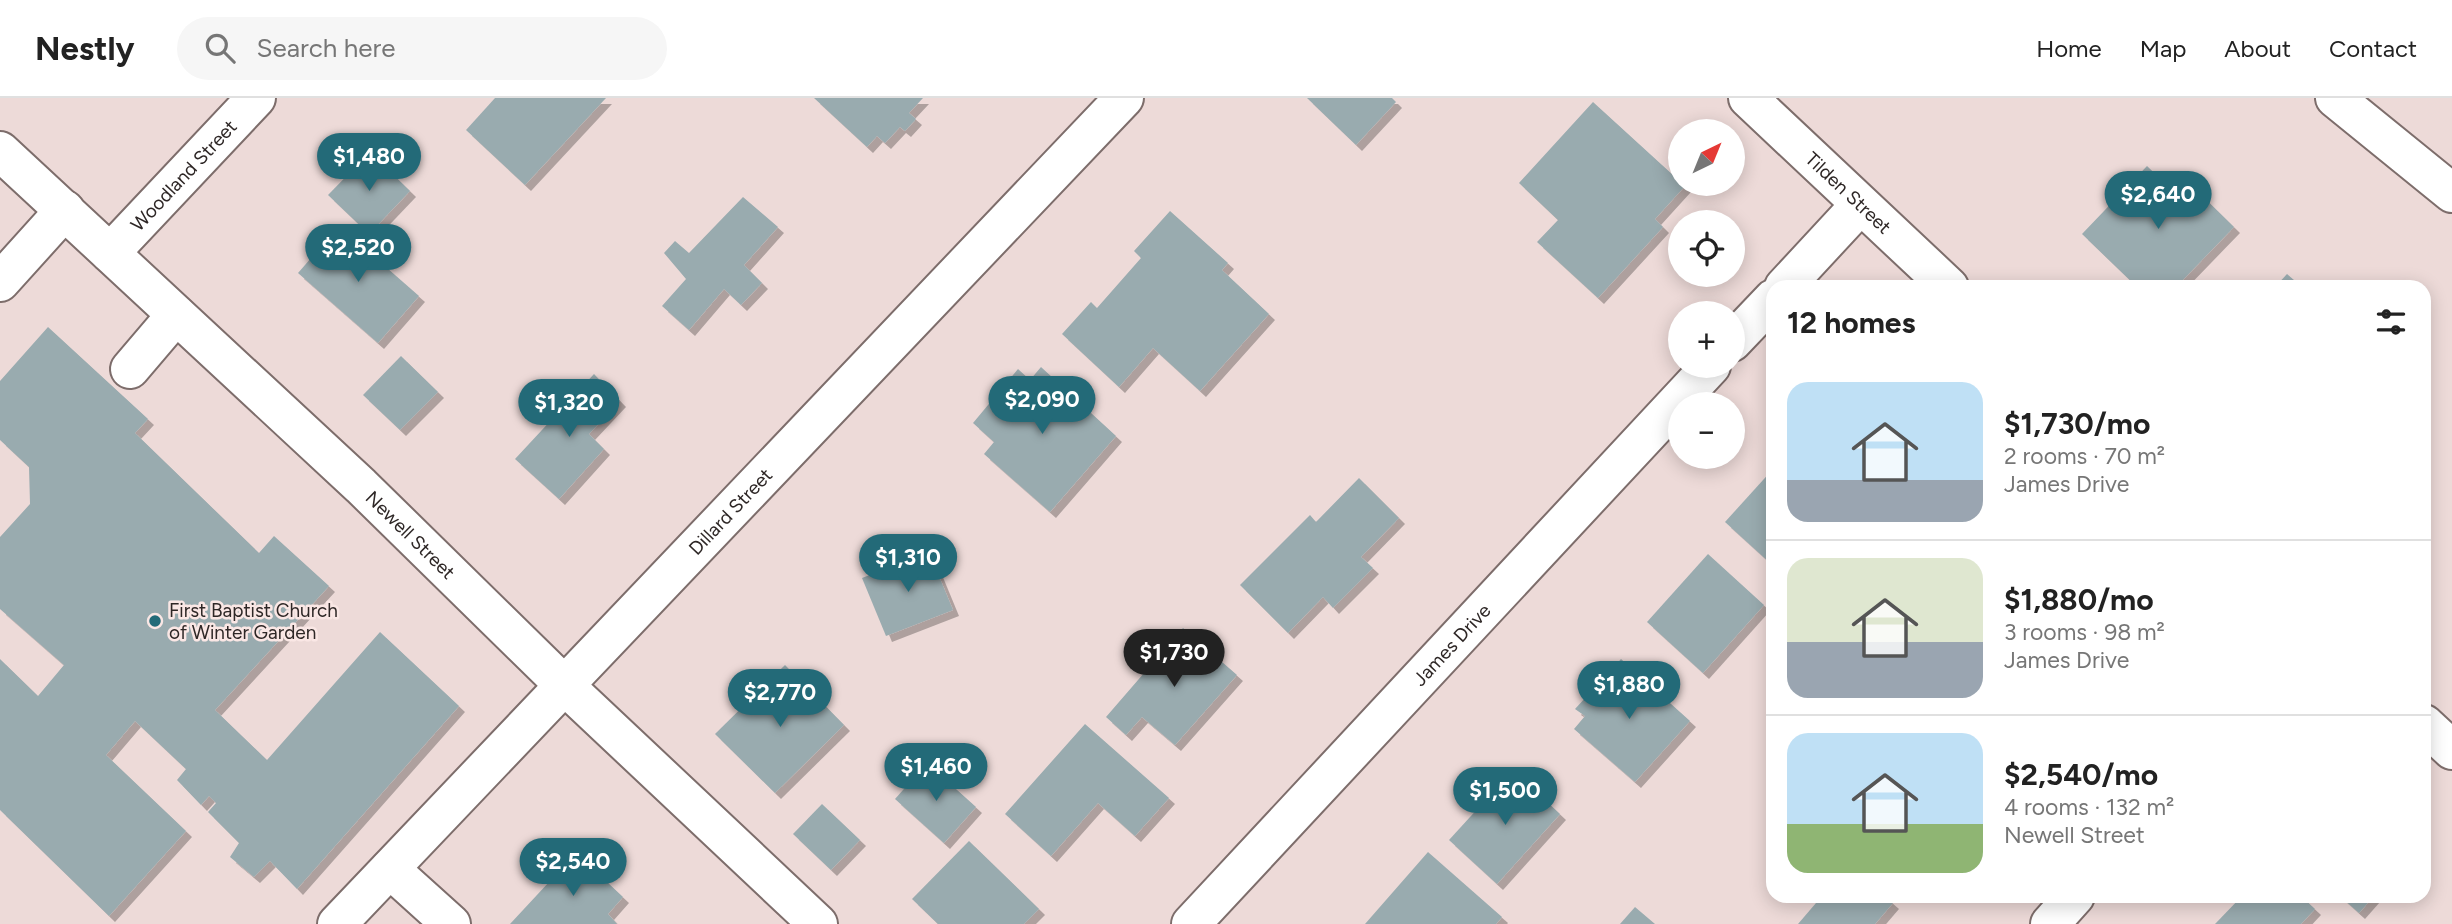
<!DOCTYPE html>
<meta charset="utf-8">
<style>
body{margin:0;font-family:Figtree,sans-serif;background:#f6f6f6;color:#222;height:100vh;display:flex;flex-direction:column;font-size:26px;white-space:nowrap}
*{box-sizing:border-box;margin:0}
p{font-size:23px;color:#767676}
.icon{flex:none;width:38px;height:38px;fill:none;stroke:currentColor;stroke-width:2;stroke-linecap:round;stroke-linejoin:round}
.map{position:relative;flex:1;overflow:hidden}
.drawer{position:absolute;left:1766px;top:182px;width:665px;height:623px;display:flex;flex-direction:column;background:#fff;border-radius:21px;box-shadow:0 4px 18px #0003}
.drawer>*{flex:none}
.needle{width:46px;rotate:43deg}
.buttons{position:absolute;left:1668px;top:21px;display:grid;gap:14px}
.buttons a{display:grid;place-items:center;width:77px;height:77px;border-radius:50%;background:#fff;box-shadow:0 4px 18px #0003;font-size:35px}
.price{position:absolute;translate:-50% -60px;padding:0 16px;border-radius:24px;background:#236a78;color:#fff;font-size:23px;line-height:46px;filter:drop-shadow(0 2px 4px #0008)}
.price::after{content:'';position:absolute;left:50%;top:42px;width:21px;height:16px;margin-left:-10px;background:inherit;clip-path:polygon(0 0,100% 0,50% 100%)}
.price.current{background:#222;color:#fff}
ul{padding:0;list-style:none}
li{display:flex;align-items:center;gap:21px;height:175px;padding:0 21px}
li+li{border-top:2px solid #e0e0e0}
li span{display:grid;place-items:center;flex:none;width:196px;height:140px;border-radius:21px;color:#555}
li>.icon{margin-inline-start:auto}
span .icon{width:84px;height:84px;fill:#fffc;stroke-width:1}
li b{font-size:30px}
h2{display:flex;justify-content:space-between;align-items:center;height:84px;padding:0 21px;font-size:30px}
header{display:flex;align-items:center;gap:42px;box-sizing:border-box;height:98px;padding:0 35px;background:#fff;border-bottom:2px solid #e0e0e0}
header strong{font-size:33px}
nav{display:flex;gap:38px;margin-inline-start:auto;font-size:24px}
.search{width:490px;height:63px;background:#f6f6f6;display:flex;align-items:center;gap:18px;box-sizing:border-box;padding:0 24px;border-radius:38px;color:#767676;font-size:26px}
.map>svg:first-child{display:block}
.building{fill:#99abaf;filter:url(#shadow)}
.lines{fill:none;stroke-linecap:round;stroke-linejoin:round}
.minor-casing{stroke:#7d6d6b;stroke-width:42}
.minor{stroke:#fff;stroke-width:38}
.poi-dot{fill:#236a78;stroke:#fae7e5;stroke-width:2.5}
.labels{text-anchor:middle;dominant-baseline:central;stroke-width:5;stroke-linejoin:round;paint-order:stroke}
.street-label{font-size:19px;fill:#2e2726;stroke:#fae7e5}
.poi-label{font-size:19px;fill:#2e2726;stroke:#fae7e5;text-anchor:start}
</style>
<header>
<strong>Nestly</strong>
<div class="search"><svg class="icon" aria-label="search" viewBox="0 0 24 24"><circle cx="10" cy="10" r="6"/><path d="M15 15l6 6"/></svg>Search here</div>
<nav><a>Home</a><a>Map</a><a>About</a><a>Contact</a></nav>
</header>
<div class="map">
<svg width="2452" height="826" viewBox="0 0 2452 826">
<defs>
<filter id="shadow"><feDropShadow dx="6" dy="6" stdDeviation="0" flood-color="#0004"/></filter>
</defs>
<rect width="100%" height="100%" fill="#eddad8"/>
<g class="building">
<polygon points="495,0 606,0 525,87 466,32"/>
<polygon points="814,0 923,0 909,15 916,21 905,33 900,29 885,45 877,38 867,49"/>
<polygon points="1307,0 1392,0 1396,4 1356,47"/>
<polygon points="1593,4 1685,88 1655,121 1663,129 1598,200 1537,144 1558,122 1519,85"/>
<polygon points="370,54 410,93 369,136 328,97"/>
<polygon points="2147,68 2172,92 2184,80 2234,129 2176,189 2137,189 2082,136"/>
<polygon points="743,99 778,129 744,167 762,185 741,207 724,191 689,232 662,208 686,181 664,155 675,143 689,155"/>
<polygon points="1170,113 1228,165 1222,172 1269,216 1200,293 1153,250 1119,289 1062,236 1091,204 1097,210 1141,160 1134,153"/>
<polygon points="339,128 419,198 378,245 298,175"/>
<polygon points="2287,176 2302,189 2275,189"/>
<polygon points="48,229 148,321 135,335 259,455 274,438 329,488 215,612 267,662 380,534 459,608 297,791 270,763 254,779 230,759 239,745 208,714 216,705 209,698 201,707 177,682 186,671 135,623 106,657 186,733 109,818 0,712 0,561 38,598 64,567 0,511 0,439 30,406 29,369 0,342 0,283"/>
<polygon points="401,258 438,294 400,332 363,297"/>
<polygon points="1041,269 1116,338 1050,414 984,356 994,344 973,325 1018,271 1030,282"/>
<polygon points="594,276 620,303 589,336 604,351 559,401 515,361"/>
<polygon points="1773,371 1773,460 1769,464 1725,424"/>
<polygon points="1359,380 1399,420 1361,459 1373,470 1333,510 1323,499 1288,535 1240,487 1310,417 1316,424"/>
<polygon points="929,454 953,512 886,538 862,480"/>
<polygon points="1708,456 1764,507 1703,575 1647,524"/>
<polygon points="1183,530 1237,577 1175,647 1142,619 1126,637 1106,619"/>
<polygon points="1621,561 1690,623 1635,684 1574,631 1585,618 1575,611"/>
<polygon points="785,567 844,627 775,695 715,636"/>
<polygon points="1085,626 1169,700 1135,738 1098,705 1051,758 1005,716"/>
<polygon points="927,665 976,709 944,745 895,701"/>
<polygon points="1513,672 1560,716 1497,786 1449,742"/>
<polygon points="822,706 860,742 831,772 793,736"/>
<polygon points="969,743 1039,811 1024,826 938,826 912,801"/>
<polygon points="1428,754 1502,819 1496,826 1365,826"/>
<polygon points="576,755 623,799 608,816 617,826 510,826"/>
<polygon points="1822,798 1885,798 1893,805 1875,826 1798,826"/>
<polygon points="2242,798 2301,798 2315,811 2301,826 2215,826"/>
<polygon points="2340,798 2374,798 2359,815"/>
<polygon points="1635,809 1655,826 1620,826"/>
</g>
<g class="lines">
<g class="minor-casing">
<g id="minor">
<path id="s1" d="M1748,0l201,189"/>
<polyline points="2335,0 2452,95"/>
<path id="s2" d="M0,53l361,335 202,198 255,240"/>
<path id="s3" d="M110,155l146,-155"/>
<polyline points="0,184 65,112"/>
<polyline points="1784,189 1860,107"/>
<polyline points="1732,244 1773,201"/>
<polyline points="130,271 176,217"/>
<polyline points="2424,626 2452,652"/>
<polyline points="390,771 451,826"/>
<path id="s4" d="M337,826l787,-826"/>
<path id="s5" d="M1191,826l520,-558"/>
<polyline points="2050,826 2075,798"/>
</g>
</g>
<use href="#minor" class="minor"/>
</g>
<circle class="poi-dot" cx="155" cy="523" r="7"/>
<g class="labels">
<g class="street-label">
<text stroke="none"><textPath href="#s3" startOffset="107">Woodland Street</textPath></text>
<text stroke="none"><textPath href="#s1" startOffset="138">Tilden Street</textPath></text>
<text stroke="none"><textPath href="#s4" startOffset="570">Dillard Street</textPath></text>
<text stroke="none"><textPath href="#s2" startOffset="562">Newell Street</textPath></text>
<text stroke="none"><textPath href="#s5" startOffset="382">James Drive</textPath></text>
</g>
<g class="poi-label">
<text x="169" y="512">First Baptist Church<tspan x="169" dy="22">of Winter Garden</tspan></text>
</g>
</g>
</svg>
<div class="buttons">
<a><svg class="needle" viewBox="-14 -14 28 28"><path d="M0-13l5 13h-10z" fill="#e53935"/><path d="M0 13l5-13h-10z" fill="#767676"/></svg></a>
<a><svg class="icon" aria-label="locate" viewBox="0 0 24 24"><circle cx="12" cy="12" r="6"/><path d="M12 2v4M12 18v4M2 12h4M18 12h4"/></svg></a>
<a>+</a>
<a>−</a>
</div>
<b class="price" style="left:369px;top:95px">$1,480</b>
<b class="price" style="left:2158px;top:133px">$2,640</b>
<b class="price" style="left:358px;top:186px">$2,520</b>
<b class="price" style="left:1042px;top:338px">$2,090</b>
<b class="price" style="left:569px;top:341px">$1,320</b>
<b class="price" style="left:908px;top:496px">$1,310</b>
<b class="price current" style="left:1174px;top:591px">$1,730</b>
<b class="price" style="left:1629px;top:623px">$1,880</b>
<b class="price" style="left:780px;top:631px">$2,770</b>
<b class="price" style="left:936px;top:705px">$1,460</b>
<b class="price" style="left:1505px;top:729px">$1,500</b>
<b class="price" style="left:573px;top:800px">$2,540</b>
<section class="drawer">
<h2>12 homes<svg class="icon" aria-label="filters" viewBox="0 0 24 24"><path d="M4 7h16M4 17h16"/><circle cx="9" cy="7" r="2"/><circle cx="15" cy="17" r="2"/></svg></h2>
<ul>
<li><span style="background:linear-gradient(#bfe0f5 70%,#9aa5b1 0)"><svg class="icon" aria-label="home" viewBox="0 0 24 24"><path d="M3 11l9-7 9 7M6 9v11h12V9"/></svg></span><div><b>$1,730/mo</b><p>2 rooms · 70 m²</p><p>James Drive</p></div></li>
<li><span style="background:linear-gradient(#dfe7d0 60%,#9aa5b1 0)"><svg class="icon" aria-label="home" viewBox="0 0 24 24"><path d="M3 11l9-7 9 7M6 9v11h12V9"/></svg></span><div><b>$1,880/mo</b><p>3 rooms · 98 m²</p><p>James Drive</p></div></li>
<li><span style="background:linear-gradient(#bfe0f5 65%,#8fb573 0)"><svg class="icon" aria-label="home" viewBox="0 0 24 24"><path d="M3 11l9-7 9 7M6 9v11h12V9"/></svg></span><div><b>$2,540/mo</b><p>4 rooms · 132 m²</p><p>Newell Street</p></div></li>
</ul>
</section>
</div>
